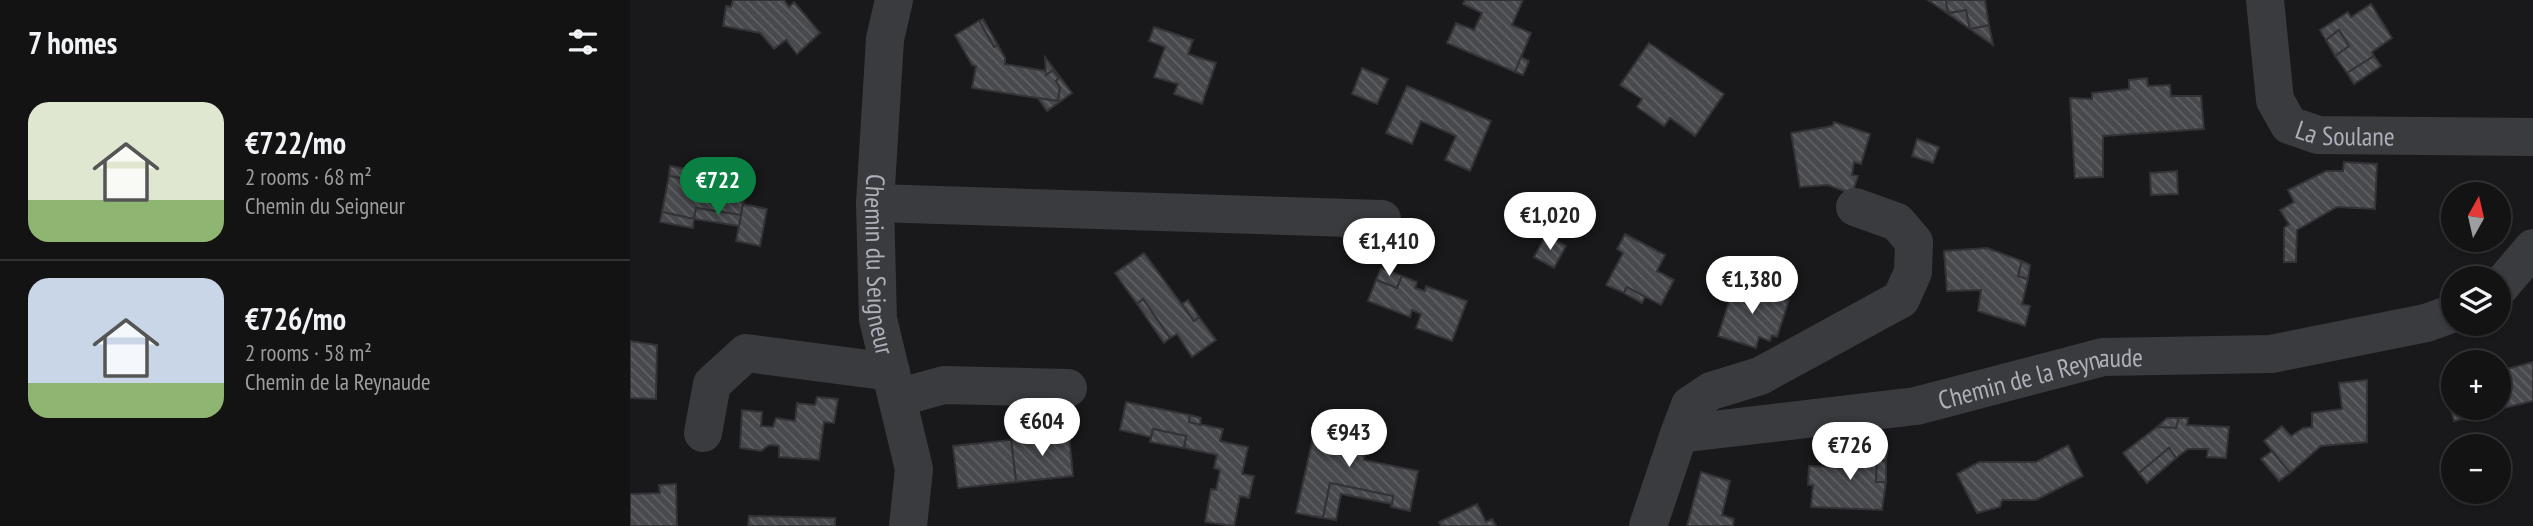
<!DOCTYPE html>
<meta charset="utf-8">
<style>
body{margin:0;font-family:"PT Sans Narrow",sans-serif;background:#202022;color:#f1f3f6;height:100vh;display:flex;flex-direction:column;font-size:26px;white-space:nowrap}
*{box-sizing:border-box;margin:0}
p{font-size:23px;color:#9d9ea0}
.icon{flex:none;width:38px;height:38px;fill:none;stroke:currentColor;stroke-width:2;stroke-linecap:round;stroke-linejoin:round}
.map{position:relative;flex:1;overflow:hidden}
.details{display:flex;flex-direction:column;background:#131314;width:630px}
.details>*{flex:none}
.needle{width:46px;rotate:8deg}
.tools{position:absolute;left:1811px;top:182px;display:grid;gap:14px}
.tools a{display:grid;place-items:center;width:70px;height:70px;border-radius:50%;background:#131314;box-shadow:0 2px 5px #0004,0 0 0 2px #323234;font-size:35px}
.price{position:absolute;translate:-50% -60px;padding:0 16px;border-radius:24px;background:#fff;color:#222;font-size:23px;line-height:46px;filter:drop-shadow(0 2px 4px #0008)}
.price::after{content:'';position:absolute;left:50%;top:42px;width:21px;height:16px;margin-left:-10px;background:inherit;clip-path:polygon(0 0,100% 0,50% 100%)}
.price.current{background:#0b8043;color:#fff}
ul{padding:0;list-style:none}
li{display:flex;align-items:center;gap:21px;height:175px;padding:0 28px}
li+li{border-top:2px solid #323234}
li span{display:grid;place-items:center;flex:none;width:196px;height:140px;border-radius:21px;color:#555}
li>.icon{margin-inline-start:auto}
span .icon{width:84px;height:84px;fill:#fffc;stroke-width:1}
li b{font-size:30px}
h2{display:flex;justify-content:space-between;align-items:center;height:84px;padding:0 28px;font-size:30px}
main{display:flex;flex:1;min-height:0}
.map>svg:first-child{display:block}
.building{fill:url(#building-back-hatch);stroke:#333337;stroke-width:2}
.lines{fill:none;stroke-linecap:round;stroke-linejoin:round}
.minor{stroke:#3a3b3f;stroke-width:38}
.labels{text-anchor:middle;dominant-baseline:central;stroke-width:5;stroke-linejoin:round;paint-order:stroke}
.street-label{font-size:26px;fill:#adb0b9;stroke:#141416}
</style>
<main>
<section class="details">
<h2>7 homes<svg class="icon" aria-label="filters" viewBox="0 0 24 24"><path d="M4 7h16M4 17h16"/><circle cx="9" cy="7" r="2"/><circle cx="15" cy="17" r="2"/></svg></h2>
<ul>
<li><span style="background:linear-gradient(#dfe7d0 70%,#8fb573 0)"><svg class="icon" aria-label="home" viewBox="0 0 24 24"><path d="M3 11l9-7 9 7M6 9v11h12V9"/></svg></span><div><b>€722/mo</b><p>2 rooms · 68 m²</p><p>Chemin du Seigneur</p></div></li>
<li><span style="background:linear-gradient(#c9d6e8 75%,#8fb573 0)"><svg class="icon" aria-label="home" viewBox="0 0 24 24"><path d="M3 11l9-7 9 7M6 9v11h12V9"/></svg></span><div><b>€726/mo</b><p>2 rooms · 58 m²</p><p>Chemin de la Reynaude</p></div></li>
</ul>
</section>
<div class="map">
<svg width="1903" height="526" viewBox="0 0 1903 526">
<defs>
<pattern id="building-back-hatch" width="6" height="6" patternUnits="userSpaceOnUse" patternTransform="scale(1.75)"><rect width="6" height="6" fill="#48494d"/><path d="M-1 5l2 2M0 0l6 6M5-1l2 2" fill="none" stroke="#606165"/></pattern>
</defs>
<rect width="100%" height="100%" fill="#19191b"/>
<g class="building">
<polygon points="103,0 154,0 159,7 164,2 190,33 167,54 156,40 144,49 130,33 93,26 96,6 101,7"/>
<polygon points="835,0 893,0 882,25 901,33 885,72 817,43 826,23 844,30 852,13 833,4"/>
<polygon points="1298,0 1316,0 1318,13 1336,10 1340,29 1359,25 1363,45"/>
<polygon points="1316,0 1355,0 1359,25 1340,29 1336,10 1318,13"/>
<polygon points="1741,4 1762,38 1742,52 1744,56 1717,73 1705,56 1719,46 1709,30 1696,40 1690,30 1718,12 1721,17"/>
<polygon points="353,19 368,45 364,47 349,21"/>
<polygon points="349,21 364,47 368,45 375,58 375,64 416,71 416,75 423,70 429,78 426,81 430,88 428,101 342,88 346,66 342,65 325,35"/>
<polygon points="524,27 563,40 558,54 586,63 572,104 544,94 548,84 524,77 535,47 519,41"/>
<polygon points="1709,30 1719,46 1705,56 1696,40"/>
<polygon points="1019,43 1094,94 1065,136 1040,118 1034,126 1007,107 1012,99 990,85"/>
<polygon points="1744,56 1751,66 1724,84 1717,73"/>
<polygon points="415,57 442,93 417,111 408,98 428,101 430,88 426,81 429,78 423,70 416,75"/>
<polygon points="891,57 899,61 893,75 885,72"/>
<polygon points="732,68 758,79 747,104 722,94"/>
<polygon points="1517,78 1518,86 1540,85 1541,96 1571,96 1574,129 1473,136 1473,177 1445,178 1440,98 1462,99 1462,93 1499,89 1499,80"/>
<polygon points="777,86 861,121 840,171 815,160 826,136 791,121 782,144 756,133"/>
<polygon points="1204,122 1240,134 1231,164 1224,162 1222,175 1228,176 1222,194 1198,185 1170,187 1161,133 1202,126"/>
<polygon points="1287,139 1309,147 1303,163 1282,156"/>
<polygon points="1714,162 1747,164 1745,209 1707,207 1667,230 1666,262 1654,262 1654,228 1659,224 1650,210 1664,202 1658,190 1696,171 1713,171"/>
<polygon points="40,166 73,172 72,182 39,176"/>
<polygon points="1547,171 1548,194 1521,195 1520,173"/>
<polygon points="39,176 72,182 73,176 117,184 111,215 66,208 64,219 32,212"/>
<polygon points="113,204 137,209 130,246 106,241"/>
<polygon points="66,208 111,215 109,226 64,219"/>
<polygon points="32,212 64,219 63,228 30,222"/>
<polygon points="995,234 1035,255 1027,271 1044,280 1031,305 997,287 994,293 976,285 993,253 987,249"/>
<polygon points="916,235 936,246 924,268 904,257"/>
<polygon points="1357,248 1392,261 1388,276 1398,279 1392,304 1400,306 1395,326 1348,311 1351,290 1317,291 1314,251"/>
<polygon points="514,253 564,321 569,317 586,340 562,357 547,334 540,338 513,299 507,304 485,273"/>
<polygon points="1392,261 1400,265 1398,279 1388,276"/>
<polygon points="751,268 772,276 767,288 746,280"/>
<polygon points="772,276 787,282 785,288 795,291 796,286 837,301 822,341 786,328 791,314 782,310 780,317 738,301 746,280 767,288"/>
<polygon points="1105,283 1159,300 1147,337 1142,335 1140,341 1129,337 1126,348 1088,336"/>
<polygon points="997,287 1015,297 1012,303 994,293"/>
<polygon points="513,299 540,338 534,343 507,304"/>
<polygon points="558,300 569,317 564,321 552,304"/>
<polygon points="0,341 27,345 26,399 0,398"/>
<polygon points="1903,362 1903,401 1874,408 1869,371"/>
<polygon points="1737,380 1737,442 1691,446 1660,473 1634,441 1652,426 1661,436 1673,428 1682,427 1682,413 1712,409 1709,383"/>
<polygon points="1869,383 1874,408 1824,421 1816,391 1824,389 1824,408 1869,408"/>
<polygon points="187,397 208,399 204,423 194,422 189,460 149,457 149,446 139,445 131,451 110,448 112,410 132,412 131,426 143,427 146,418 165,421 167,403 185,405"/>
<polygon points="496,402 560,415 559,422 593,429 590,441 618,447 612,474 624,476 619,498 610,496 604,526 575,522 581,489 586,490 590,470 584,468 587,455 554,448 556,436 523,429 521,437 490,430"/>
<polygon points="560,415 571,418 570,425 559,422"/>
<polygon points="688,416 729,424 726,439 736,441 734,460 788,471 780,511 761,507 763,496 700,483 693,518 666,513"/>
<polygon points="1537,418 1549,418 1546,428 1527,427"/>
<polygon points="1549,418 1558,418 1557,425 1599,427 1596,458 1577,457 1578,449 1558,449 1546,458 1539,448 1509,473 1493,453 1527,427 1546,428"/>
<polygon points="523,429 556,436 554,448 520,442"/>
<polygon points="439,434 443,476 386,482 381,440"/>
<polygon points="381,440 386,482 328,488 323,446"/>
<polygon points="1233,443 1258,446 1256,461 1247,460 1246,482 1256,482 1252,510 1181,507 1183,485 1178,485 1179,466 1218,468 1219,458 1231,459"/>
<polygon points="1438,445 1453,476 1406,500 1372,500 1370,507 1347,513 1327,474 1349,462 1406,462"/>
<polygon points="1539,448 1546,458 1517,483 1509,473"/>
<polygon points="1642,451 1660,473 1649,481 1631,459"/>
<polygon points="1247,460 1256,461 1256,482 1246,482"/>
<polygon points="1071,472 1100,481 1092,515 1104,519 1103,526 1057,526"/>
<polygon points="700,483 763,496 762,504 711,494 706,520 693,518"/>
<polygon points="46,484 47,526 0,526 0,494 30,493 29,485"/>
<polygon points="847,504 856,522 862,519 866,526 811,526 809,522"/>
<polygon points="119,516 205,518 205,526 118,526"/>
</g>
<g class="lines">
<g class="minor">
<path id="s1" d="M264,0l-9,39 -10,164 3,116 36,150 -6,57"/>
<path id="s2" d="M1635,0l10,100 14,25 29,10 215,2"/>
<polyline points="245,203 752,219"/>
<polyline points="1869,288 1903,248"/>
<polyline points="267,398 314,385 438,388"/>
<polyline points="73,433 82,384 116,353 261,372"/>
<polyline points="1049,434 1060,405 1081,391 1130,376 1271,299 1283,272 1284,242 1267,222 1225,207"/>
<path id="s3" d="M1018,526l31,-92 237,-28 187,-49 168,-3 155,-31 28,-10"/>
</g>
</g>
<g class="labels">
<g class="street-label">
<text stroke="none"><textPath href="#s2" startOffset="187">La Soulane</textPath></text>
<text stroke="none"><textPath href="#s1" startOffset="266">Chemin du Seigneur</textPath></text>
<text stroke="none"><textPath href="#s3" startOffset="464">Chemin de la Reynaude</textPath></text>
</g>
</g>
</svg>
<div class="tools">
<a><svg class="needle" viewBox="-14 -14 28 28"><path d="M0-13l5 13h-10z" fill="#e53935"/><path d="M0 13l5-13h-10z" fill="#9d9ea0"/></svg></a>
<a><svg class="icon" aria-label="layers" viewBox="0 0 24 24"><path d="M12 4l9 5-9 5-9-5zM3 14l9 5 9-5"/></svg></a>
<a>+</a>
<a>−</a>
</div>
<b class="price current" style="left:88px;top:217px">€722</b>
<b class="price" style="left:920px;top:252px">€1,020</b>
<b class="price" style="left:759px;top:278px">€1,410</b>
<b class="price" style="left:1122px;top:316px">€1,380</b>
<b class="price" style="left:412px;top:458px">€604</b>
<b class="price" style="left:719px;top:469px">€943</b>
<b class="price" style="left:1220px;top:482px">€726</b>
</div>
</main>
